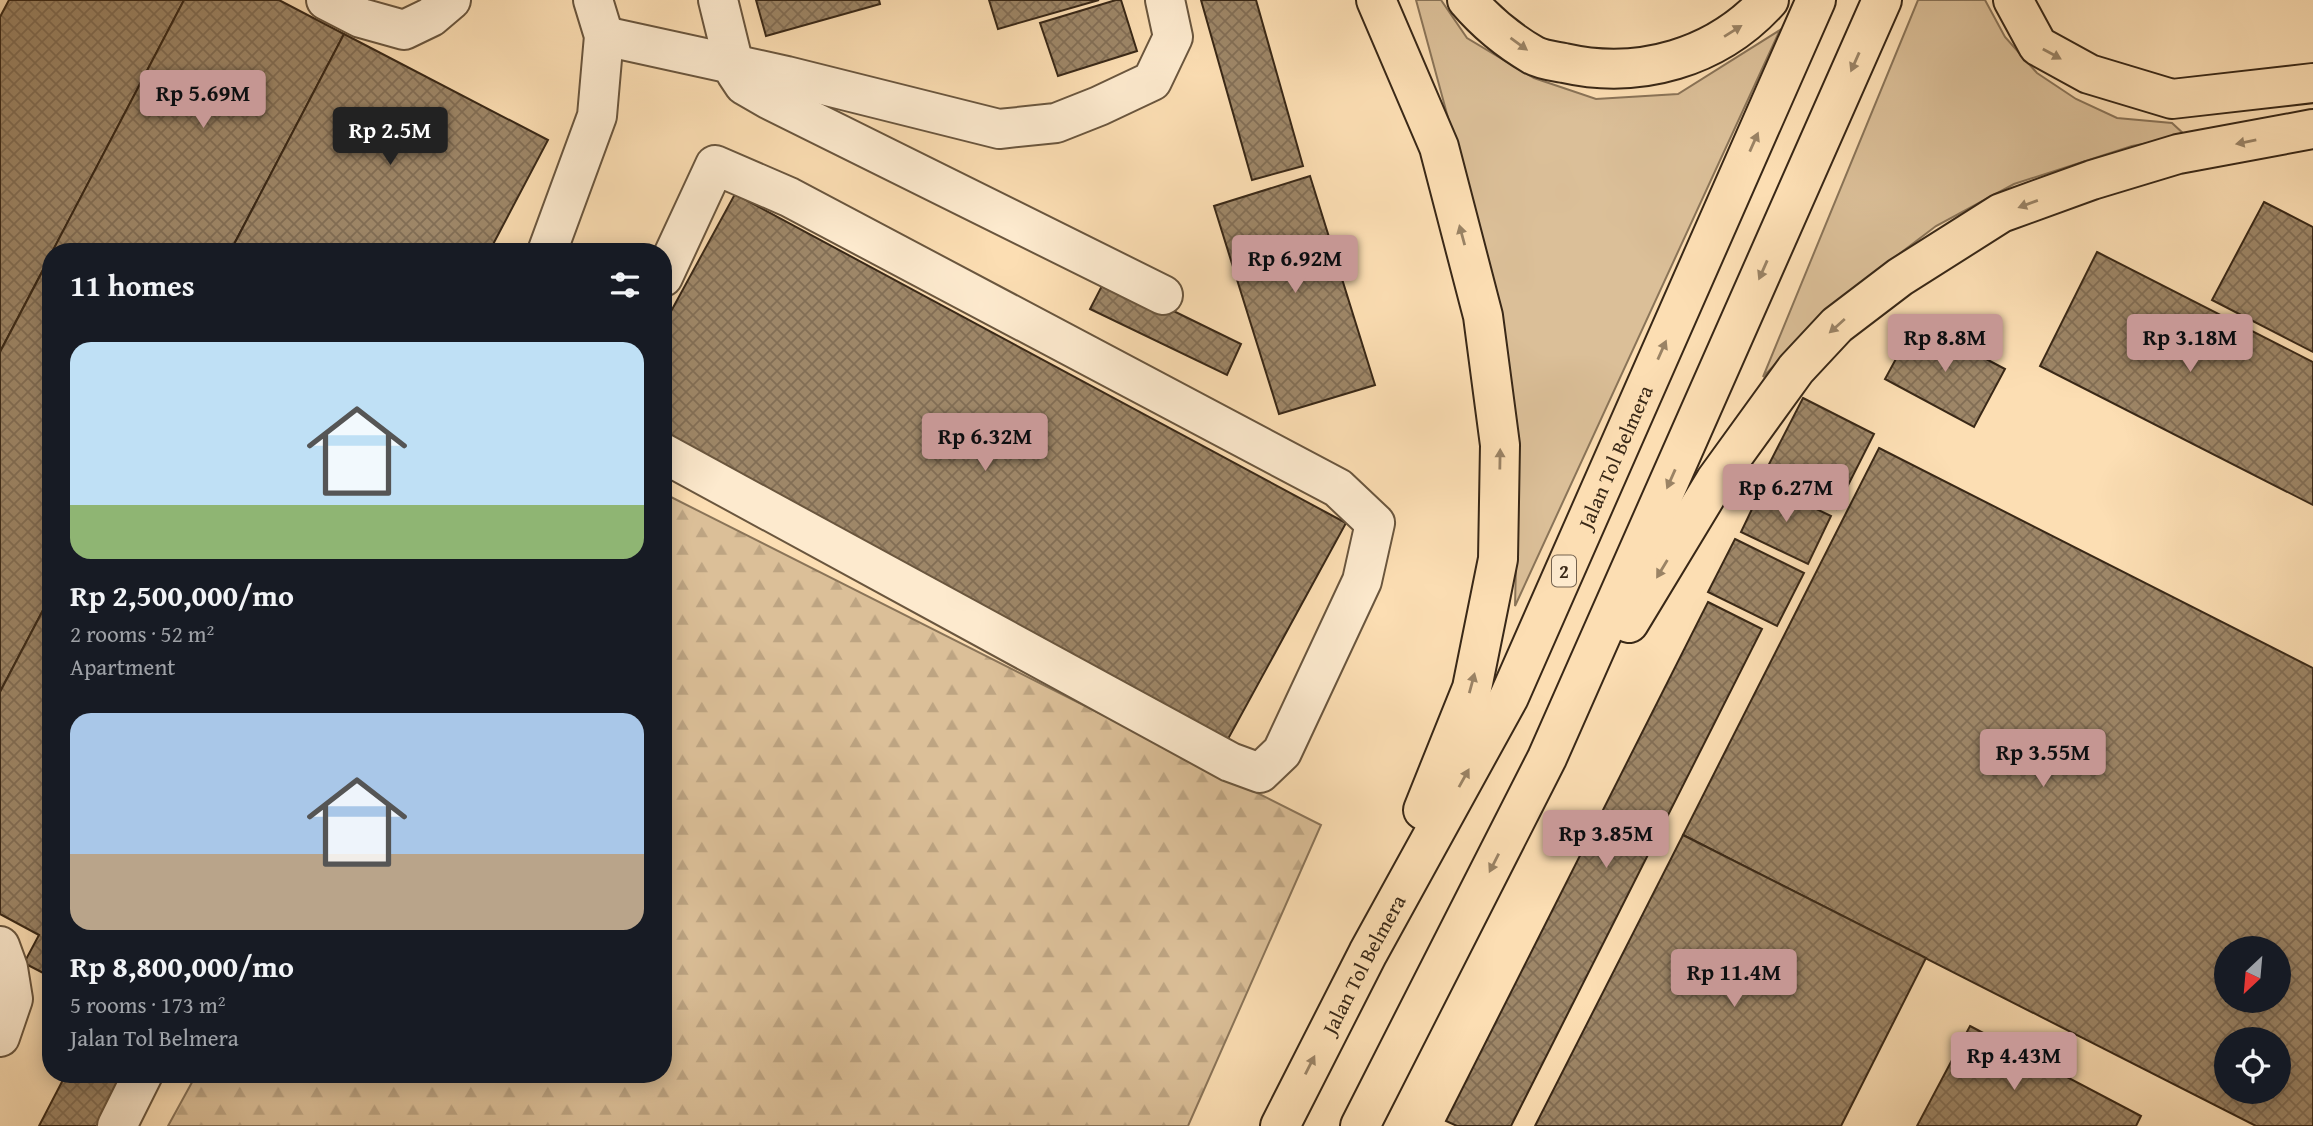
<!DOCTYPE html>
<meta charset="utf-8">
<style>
body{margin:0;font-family:"Gentium Book Plus",serif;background:#242831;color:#f1f3f6;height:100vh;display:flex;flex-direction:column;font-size:26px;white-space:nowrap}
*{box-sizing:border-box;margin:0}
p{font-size:23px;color:#9ea1a6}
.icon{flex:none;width:38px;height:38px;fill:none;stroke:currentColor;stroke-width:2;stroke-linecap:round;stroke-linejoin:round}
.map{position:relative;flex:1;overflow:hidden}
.sheet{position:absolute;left:42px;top:243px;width:630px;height:840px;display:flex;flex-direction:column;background:#171b24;border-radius:28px;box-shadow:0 4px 18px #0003}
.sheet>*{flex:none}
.needle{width:46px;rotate:206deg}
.tools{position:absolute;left:2214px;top:936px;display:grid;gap:14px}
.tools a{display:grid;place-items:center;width:77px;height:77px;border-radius:50%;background:#171b24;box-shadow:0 4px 18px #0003;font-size:35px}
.price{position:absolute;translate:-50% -60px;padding:0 16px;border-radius:7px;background:#c59692;color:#111;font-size:23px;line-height:46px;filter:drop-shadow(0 2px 4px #0008)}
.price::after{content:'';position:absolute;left:50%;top:42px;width:21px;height:16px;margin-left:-10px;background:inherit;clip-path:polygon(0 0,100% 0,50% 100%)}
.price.on{background:#222;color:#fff}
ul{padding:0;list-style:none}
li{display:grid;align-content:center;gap:14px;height:371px;padding:0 28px}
li span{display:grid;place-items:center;height:217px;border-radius:21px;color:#555}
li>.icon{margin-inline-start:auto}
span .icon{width:126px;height:126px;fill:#fffc;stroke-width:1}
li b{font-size:30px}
h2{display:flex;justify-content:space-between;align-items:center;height:84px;padding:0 28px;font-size:30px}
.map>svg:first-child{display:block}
.forest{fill:url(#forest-firs);stroke:#8a7458;stroke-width:2}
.park{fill:#dbbf98;stroke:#8a7458;stroke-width:2}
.building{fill:url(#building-cross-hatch);stroke:#392817;stroke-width:2;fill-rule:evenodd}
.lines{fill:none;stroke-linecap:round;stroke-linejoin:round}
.minor-casing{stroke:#6a563e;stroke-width:42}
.highway-casing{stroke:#392817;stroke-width:42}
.minor{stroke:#fdeace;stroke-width:38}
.highway{stroke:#fcdeb3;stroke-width:38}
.oneway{fill:#9a8365}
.labels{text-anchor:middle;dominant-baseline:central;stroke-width:5;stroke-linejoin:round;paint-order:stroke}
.shield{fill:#fdeace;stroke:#74624e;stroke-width:2}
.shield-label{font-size:19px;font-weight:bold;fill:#392817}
.street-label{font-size:21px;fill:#392817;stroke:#fdeace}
</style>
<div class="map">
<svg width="2313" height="1126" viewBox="0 0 2313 1126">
<defs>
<pattern id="forest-firs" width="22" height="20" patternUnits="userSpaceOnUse" patternTransform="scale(1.75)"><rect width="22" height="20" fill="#dbbf98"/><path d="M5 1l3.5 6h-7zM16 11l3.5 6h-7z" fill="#bda482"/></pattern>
<pattern id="building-cross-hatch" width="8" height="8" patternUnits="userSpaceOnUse" patternTransform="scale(1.75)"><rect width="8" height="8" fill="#9e8768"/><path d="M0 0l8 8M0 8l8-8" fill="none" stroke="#826e55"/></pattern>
</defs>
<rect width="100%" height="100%" fill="#fcdeb3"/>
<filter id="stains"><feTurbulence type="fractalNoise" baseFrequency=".00286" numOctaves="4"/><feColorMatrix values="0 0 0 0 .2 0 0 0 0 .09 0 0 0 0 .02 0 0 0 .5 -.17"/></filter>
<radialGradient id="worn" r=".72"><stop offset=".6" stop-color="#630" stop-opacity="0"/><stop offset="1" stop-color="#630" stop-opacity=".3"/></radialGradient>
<polygon class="forest" points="663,493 1321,825 1188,1126 168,1126 196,1075 663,1074"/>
<g class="park">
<polygon points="1416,0 1441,0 1467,38 1534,78 1596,99 1678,94 1780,30 1515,606 1519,441 1491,276"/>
<polygon points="1918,0 1985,0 2005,37 2037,73 2076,99 2117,118 2172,123 2186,136 2132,146 2014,184 1936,226 1861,283 1801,337 1763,377"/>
</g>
<g class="building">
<polygon points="9,0 184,0 0,352 0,17"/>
<polygon points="184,0 279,0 344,34 230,252 52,252"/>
<polygon points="756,0 879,0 880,4 766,36"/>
<polygon points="989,0 1099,0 998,29"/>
<polygon points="1116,0 1121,0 1137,51 1058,76 1040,23"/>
<polygon points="1201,0 1256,0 1303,166 1252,180"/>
<polygon points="344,34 548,140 489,252 230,252"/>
<polygon points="1310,176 1375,385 1279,414 1214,206"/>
<polygon points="735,194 1346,523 1222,750 663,449 663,326"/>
<polygon points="2264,202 2313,227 2313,352 2212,300"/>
<polygon points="2097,252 2313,362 2313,505 2040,366"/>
<polygon points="51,255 51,595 0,692 0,352"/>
<polygon points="1106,278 1241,344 1227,375 1090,309"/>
<polygon points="1916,322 2005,369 1974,427 1885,379"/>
<polygon points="1803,398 1874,434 1836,509 1765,472"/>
<path d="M1879,448l434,220v458h-57l-573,-291zM2226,948h52v53h-52zM2226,1040h52v52h-52z"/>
<polygon points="1764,484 1831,516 1808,564 1741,532"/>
<polygon points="1735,539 1804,573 1777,626 1708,592"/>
<polygon points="51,595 51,977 24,963 39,935 0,914 0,692"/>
<polygon points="1708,602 1762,629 1511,1126 1457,1126 1446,1121"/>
<polygon points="1683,835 1926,958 1841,1126 1535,1126"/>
<polygon points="1970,1026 2141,1116 2136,1126 1917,1126"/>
<polygon points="66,1074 128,1074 101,1126 39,1126"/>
</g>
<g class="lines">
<g class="minor-casing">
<g id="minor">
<polyline points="326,0 361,18 404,30 431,17 451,0"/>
<polyline points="718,0 736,73 744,85 770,100 1163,295"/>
<polyline points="604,36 787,76 999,129 1056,123 1099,106 1152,81 1173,37 1165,0"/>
<polyline points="547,252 597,116 604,36 593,0"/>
<polyline points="663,277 715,165 789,197 1338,488 1375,523 1362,581 1282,752 1260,773 1230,762 663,453"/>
<polyline points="0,946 8,968 13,999 0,1037"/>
<polyline points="117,1126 143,1074"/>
</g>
</g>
<g class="highway-casing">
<g id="highway">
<polyline points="1376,0 1439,147 1483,316 1500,445 1498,559 1472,688 1423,810"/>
<path d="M1467,0c18,21 42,41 66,55 9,5 21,6 31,8 75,17 153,-5 205,-63"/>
<polyline points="2013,0 2038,46 2089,74 2172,99 2313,83"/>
<polyline points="1629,623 1715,481 1796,369 1837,325 1900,277 2001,213 2092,180 2178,154 2313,129"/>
<path id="s1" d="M1280,1126l88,-173 141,-256 307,-697"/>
<polyline points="1360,1126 1547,758 1882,0"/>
</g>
</g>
<use href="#minor" class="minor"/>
<use href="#highway" class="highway"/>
</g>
<defs><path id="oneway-solid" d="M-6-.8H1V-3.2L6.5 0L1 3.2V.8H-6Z" transform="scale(1.75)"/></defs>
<g class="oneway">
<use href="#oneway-solid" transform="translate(1733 31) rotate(-32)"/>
<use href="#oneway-solid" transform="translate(1519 44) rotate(36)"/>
<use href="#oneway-solid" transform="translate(2052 54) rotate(29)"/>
<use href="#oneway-solid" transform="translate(1855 62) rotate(114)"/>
<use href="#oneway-solid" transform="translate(1754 142) rotate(-66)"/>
<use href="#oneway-solid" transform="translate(2246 142) rotate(169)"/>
<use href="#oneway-solid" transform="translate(2028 204) rotate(160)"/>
<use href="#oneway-solid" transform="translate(1462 235) rotate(-105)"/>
<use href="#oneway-solid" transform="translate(1763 270) rotate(114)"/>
<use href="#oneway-solid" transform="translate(1837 326) rotate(138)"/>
<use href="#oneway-solid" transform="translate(1662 350) rotate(-66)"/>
<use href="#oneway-solid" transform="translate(1500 459) rotate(-89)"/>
<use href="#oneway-solid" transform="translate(1671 479) rotate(114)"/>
<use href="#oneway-solid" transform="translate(1662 569) rotate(121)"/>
<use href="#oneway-solid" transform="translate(1472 683) rotate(-75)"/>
<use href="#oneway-solid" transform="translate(1464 778) rotate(-61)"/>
<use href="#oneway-solid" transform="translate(1494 863) rotate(117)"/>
<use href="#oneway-solid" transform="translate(1310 1065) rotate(-63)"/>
</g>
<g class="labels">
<rect class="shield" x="1552" y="555.5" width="24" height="31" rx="5"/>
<g class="shield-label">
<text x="1564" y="571">2</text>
</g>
<g class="street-label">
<text stroke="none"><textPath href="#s1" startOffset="749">Jalan Tol Belmera</textPath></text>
<text stroke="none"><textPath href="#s1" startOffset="182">Jalan Tol Belmera</textPath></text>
</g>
</g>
<rect width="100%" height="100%" filter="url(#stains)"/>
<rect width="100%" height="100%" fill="url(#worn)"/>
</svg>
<div class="tools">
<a><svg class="needle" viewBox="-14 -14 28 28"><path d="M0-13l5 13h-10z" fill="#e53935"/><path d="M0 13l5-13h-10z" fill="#9ea1a6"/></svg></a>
<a><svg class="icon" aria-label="locate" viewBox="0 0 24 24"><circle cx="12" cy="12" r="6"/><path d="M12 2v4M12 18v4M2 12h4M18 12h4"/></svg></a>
</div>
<b class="price" style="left:203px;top:130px">Rp 5.69M</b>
<b class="price on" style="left:390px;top:167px">Rp 2.5M</b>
<b class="price" style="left:1295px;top:295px">Rp 6.92M</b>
<b class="price" style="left:1945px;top:374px">Rp 8.8M</b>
<b class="price" style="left:2190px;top:374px">Rp 3.18M</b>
<b class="price" style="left:985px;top:473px">Rp 6.32M</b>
<b class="price" style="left:1786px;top:524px">Rp 6.27M</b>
<b class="price" style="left:2043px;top:789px">Rp 3.55M</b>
<b class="price" style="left:1606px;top:870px">Rp 3.85M</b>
<b class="price" style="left:1734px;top:1009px">Rp 11.4M</b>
<b class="price" style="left:2014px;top:1092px">Rp 4.43M</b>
<section class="sheet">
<h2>11 homes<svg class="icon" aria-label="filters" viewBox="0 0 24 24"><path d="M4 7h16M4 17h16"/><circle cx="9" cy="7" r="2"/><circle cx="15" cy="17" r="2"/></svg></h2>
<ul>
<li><span style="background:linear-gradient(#bfe0f5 75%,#8fb573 0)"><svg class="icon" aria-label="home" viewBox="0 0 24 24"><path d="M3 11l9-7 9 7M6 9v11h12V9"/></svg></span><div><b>Rp 2,500,000/mo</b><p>2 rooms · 52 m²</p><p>Apartment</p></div></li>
<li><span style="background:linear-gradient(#a9c7e8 65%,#b9a48a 0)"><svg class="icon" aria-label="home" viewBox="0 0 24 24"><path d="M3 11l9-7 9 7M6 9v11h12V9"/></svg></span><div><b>Rp 8,800,000/mo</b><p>5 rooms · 173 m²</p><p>Jalan Tol Belmera</p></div></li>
</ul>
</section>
</div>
